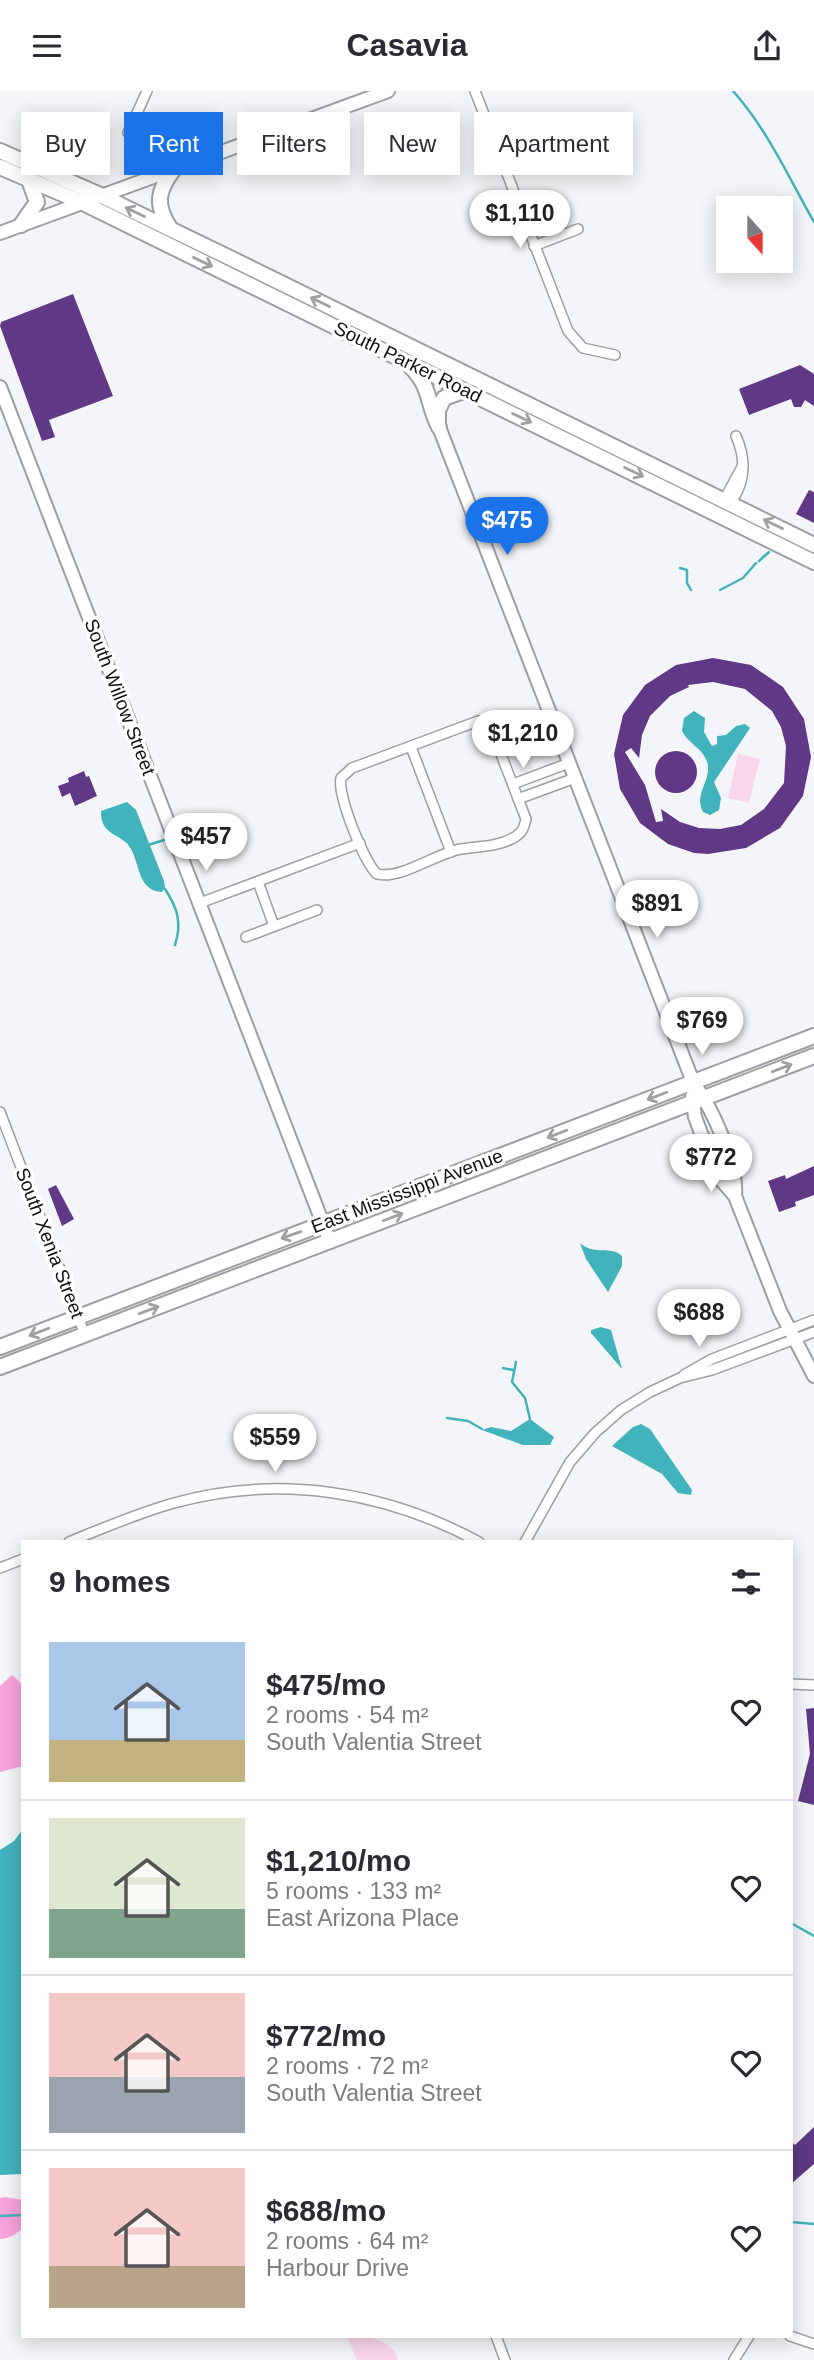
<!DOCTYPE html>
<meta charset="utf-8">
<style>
body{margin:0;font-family:Helvetica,sans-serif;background:#f7f7f7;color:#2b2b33;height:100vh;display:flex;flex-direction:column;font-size:26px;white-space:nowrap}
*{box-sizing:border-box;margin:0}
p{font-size:23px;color:#7c7c81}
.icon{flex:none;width:38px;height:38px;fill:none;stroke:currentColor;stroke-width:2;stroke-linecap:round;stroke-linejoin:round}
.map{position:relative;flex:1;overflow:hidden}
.sheet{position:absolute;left:21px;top:1449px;width:772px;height:798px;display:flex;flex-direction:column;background:#fff;border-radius:0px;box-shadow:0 4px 18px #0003}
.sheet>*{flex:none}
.hud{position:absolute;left:21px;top:21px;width:774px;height:63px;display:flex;gap:14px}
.needle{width:46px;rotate:159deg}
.controls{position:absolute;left:716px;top:105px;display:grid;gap:14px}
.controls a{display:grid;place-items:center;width:77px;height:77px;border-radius:0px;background:#fff;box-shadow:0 4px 18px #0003;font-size:35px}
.price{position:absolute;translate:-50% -60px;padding:0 16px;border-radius:24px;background:#fff;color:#222;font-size:23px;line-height:46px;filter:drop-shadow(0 2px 4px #0008)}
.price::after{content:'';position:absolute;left:50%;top:42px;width:21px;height:16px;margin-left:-10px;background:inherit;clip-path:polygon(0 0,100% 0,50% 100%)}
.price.active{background:#1a73e8;color:#fff}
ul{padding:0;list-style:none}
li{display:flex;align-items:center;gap:21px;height:175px;padding:0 28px}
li+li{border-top:2px solid #e1e1e2}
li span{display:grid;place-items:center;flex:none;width:196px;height:140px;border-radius:0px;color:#555}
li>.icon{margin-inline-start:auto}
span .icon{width:84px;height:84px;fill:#fffc;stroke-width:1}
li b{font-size:30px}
h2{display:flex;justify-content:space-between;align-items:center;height:84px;padding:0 28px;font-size:30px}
.tag{padding:0 24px;border-radius:0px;background:#fff;box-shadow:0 4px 18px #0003;font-size:24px;line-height:63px}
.tag.active{background:#1a73e8;color:#fff}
header{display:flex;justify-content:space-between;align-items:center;height:91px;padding:0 28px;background:#fff;font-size:32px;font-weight:800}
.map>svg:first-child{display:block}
.green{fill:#fad6ed}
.forest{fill:#faa2dc}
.water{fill:#41b3bc}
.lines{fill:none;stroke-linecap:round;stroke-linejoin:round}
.stream{stroke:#41b3bc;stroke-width:2.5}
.building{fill:#603885;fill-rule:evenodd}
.street-casing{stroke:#9e9fa2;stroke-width:12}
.secondary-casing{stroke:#9e9fa2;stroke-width:16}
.primary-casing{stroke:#9e9fa2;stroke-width:18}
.street{stroke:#fff;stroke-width:9}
.secondary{stroke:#fff;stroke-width:12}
.primary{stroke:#fff;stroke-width:14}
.oneway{stroke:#9fa0a0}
.labels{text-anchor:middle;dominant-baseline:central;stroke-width:7;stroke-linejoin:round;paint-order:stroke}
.street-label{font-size:19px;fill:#101112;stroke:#fff}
</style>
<header><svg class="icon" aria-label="menu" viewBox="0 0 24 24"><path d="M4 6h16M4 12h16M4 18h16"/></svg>Casavia<svg class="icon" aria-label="share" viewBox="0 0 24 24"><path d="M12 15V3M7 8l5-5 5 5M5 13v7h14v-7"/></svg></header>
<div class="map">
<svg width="814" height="2269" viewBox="0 0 814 2269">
<rect width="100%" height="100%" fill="#f4f5f8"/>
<g class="green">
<polygon points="738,663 760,668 749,712 728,707"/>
<path d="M347,2245c18,0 46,2 51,24h-41z"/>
</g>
<g class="forest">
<polygon points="12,1584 23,1594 23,1675 0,1681 0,1595"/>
<path d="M5,2106l18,3v27c-6,7 -14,12 -23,12v-41z"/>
</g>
<g class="water">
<path d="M694,620l11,7 -1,14 8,14 5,-2v-8l9,-1 10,-9 9,-2 5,4 -36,54 7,16 -2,12 -9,5 -7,-3c-9,-18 6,-28 5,-45 -1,-17 -19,-22 -26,-36l2,-13z"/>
<path d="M127,711l9,8 28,71 1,6 -3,5c-24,-1 -22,-27 -31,-43 -8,-16 -31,-12 -30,-38z"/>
<path d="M580,1152c14,13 31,2 42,13v10l-14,26 -22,-33z"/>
<polygon points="601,1236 611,1239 622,1278 591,1242 591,1239"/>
<polygon points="530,1328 554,1346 550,1354 523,1354 482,1339 491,1336 511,1340"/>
<polygon points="641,1333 650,1338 692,1399 691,1404 678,1402 662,1383 612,1355 633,1336"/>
<polygon points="23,1738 23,2083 0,2084 0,1759 14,1750"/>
</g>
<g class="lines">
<g class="stream">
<path d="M733,0c34,38 56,87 81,131"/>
<polyline points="759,470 769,461"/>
<polyline points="680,477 687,479 687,492 691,499"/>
<polyline points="720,499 743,487 756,472"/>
<polyline points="148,754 164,749"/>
<path d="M165,798c13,20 17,34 10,56"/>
<polyline points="516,1271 512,1291 525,1307 530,1328"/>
<polyline points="503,1277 513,1279"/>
<polyline points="447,1327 468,1330 482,1338"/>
<polyline points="791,1832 814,1845"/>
<polyline points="0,2125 23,2124"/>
<polyline points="791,2131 814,2133"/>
</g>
</g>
<g class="building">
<polygon points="73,203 113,305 49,329 55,346 42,350 0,235 1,231"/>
<polygon points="800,274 814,283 814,315 805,309 801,316 794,316 791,308 749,324 739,298"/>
<polygon points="809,399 814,401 814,432 796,423"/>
<path d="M713,567l38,7 32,22 21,32 7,38 -8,39 -23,32 -34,20 -38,6 -14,-1 -26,-9 -28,-21 -20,-34 -6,-35 9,-39 22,-30 31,-20zM713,591l32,7 27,22 9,16 5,19 -2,37 -20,26 -23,16 -21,4 -21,-1 -19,-6 -19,-13 2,12 -7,1 -11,-37 -20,-33 6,-4 8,10 3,-23 8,-19 20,-20 19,-9 -1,-2z"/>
<circle cx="676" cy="681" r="21"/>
<polygon points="84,680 86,686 89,685 97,705 75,715 70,702 62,706 58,695 69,691 68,687"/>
<polygon points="814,1075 814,1104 795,1111 796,1115 779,1121 768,1090 785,1084 786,1088"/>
<polygon points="56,1094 74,1128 62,1135 48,1098"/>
<polygon points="814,1617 814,1714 798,1710 810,1663 806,1618"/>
<polygon points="814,2036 814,2073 791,2093 791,2051 795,2054"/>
</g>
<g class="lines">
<g class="street-casing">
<g id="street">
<polyline points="475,0 568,240 583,257 615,264"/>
<polyline points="128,42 147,0"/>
<polyline points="534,155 578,138"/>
<polyline points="723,411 743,374"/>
<path d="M729,414c16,-21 18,-44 7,-69"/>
<path d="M478,630h7l7,10 34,88c-2,8 -3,13 -11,18 -17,10 -36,9 -54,12 -25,4 -60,31 -84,25 -13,-12 -40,-79 -36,-96l11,-10z"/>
<polyline points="411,656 451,761"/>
<polyline points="513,693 569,672"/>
<polyline points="518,708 575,687"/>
<polyline points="258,791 274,835"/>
<polyline points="200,812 360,752"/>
<polyline points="246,846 317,819"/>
<polyline points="0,1021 85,1244"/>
<polyline points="684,1284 712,1268 814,1229"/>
<path d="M69,1451c34,-14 69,-29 105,-39 104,-29 211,-12 305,39"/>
<polyline points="525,1451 570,1371 595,1342 621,1319 650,1301 680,1287 712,1279 814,1241"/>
<polyline points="0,1477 23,1468"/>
<polyline points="791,1593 814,1594"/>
<polyline points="496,2245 505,2269"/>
<polyline points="790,2245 814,2253"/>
<polyline points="734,2269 749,2245"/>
</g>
</g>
<g class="secondary-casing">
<g id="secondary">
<polyline points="0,142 388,0"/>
<polyline points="0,296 330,1151"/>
<path d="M439,336c85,218 170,436 254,655 19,26 45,81 42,114"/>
<polyline points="692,1005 695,1026 711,1069 721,1089 735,1105 780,1220 814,1285"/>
</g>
</g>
<g class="primary-casing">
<g id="primary">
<polyline points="0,60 100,104 228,166 814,454"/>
<polyline points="0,76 81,111 814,471"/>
<polyline points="21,134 37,111 29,89"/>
<path d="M170,137c-15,-23 -13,-37 4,-59"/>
<path d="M410,275c22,22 16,36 29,61"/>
<polyline points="438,331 438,319 444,307 466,299"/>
<polyline points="0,1256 814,945"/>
<polyline points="0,1276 814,965"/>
</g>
</g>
<use href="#street" class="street"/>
<use href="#secondary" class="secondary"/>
<use href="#primary" class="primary"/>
</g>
<defs><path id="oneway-shaft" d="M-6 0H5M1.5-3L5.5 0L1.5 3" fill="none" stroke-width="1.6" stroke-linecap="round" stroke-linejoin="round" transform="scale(1.75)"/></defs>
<g class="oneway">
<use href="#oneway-shaft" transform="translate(135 121) rotate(-154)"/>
<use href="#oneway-shaft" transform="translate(203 171) rotate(26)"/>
<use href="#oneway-shaft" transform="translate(320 211) rotate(-154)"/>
<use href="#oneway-shaft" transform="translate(522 327) rotate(26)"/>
<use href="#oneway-shaft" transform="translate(634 381) rotate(26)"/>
<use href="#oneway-shaft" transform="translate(773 433) rotate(-154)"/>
<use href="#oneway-shaft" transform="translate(782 977) rotate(-21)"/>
<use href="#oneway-shaft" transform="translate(657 1005) rotate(159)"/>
<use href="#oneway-shaft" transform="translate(557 1043) rotate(159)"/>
<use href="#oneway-shaft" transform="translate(393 1126) rotate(-21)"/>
<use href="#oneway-shaft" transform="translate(291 1144) rotate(161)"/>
<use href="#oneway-shaft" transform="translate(149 1219) rotate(-21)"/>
<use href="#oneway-shaft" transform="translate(39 1241) rotate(159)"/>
</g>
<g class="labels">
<g class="street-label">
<text transform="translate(408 271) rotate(26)">South Parker Road</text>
<text transform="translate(120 606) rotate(69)">South Willow Street</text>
<text transform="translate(407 1100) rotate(-21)">East Mississippi Avenue</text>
<text transform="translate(50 1152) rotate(69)">South Xenia Street</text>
</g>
</g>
</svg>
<div class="controls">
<a><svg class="needle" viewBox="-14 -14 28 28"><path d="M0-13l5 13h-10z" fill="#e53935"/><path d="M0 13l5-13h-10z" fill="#7c7c81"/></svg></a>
</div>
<b class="price" style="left:520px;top:159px">$1,110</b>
<b class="price active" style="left:507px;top:466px">$475</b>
<b class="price" style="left:523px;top:679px">$1,210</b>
<b class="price" style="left:206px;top:782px">$457</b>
<b class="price" style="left:657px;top:849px">$891</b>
<b class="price" style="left:702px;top:966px">$769</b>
<b class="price" style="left:711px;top:1103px">$772</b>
<b class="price" style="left:699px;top:1258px">$688</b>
<b class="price" style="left:275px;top:1383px">$559</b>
<div class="hud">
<a class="tag">Buy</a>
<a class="tag active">Rent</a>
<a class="tag">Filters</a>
<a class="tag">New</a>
<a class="tag">Apartment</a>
</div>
<section class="sheet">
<h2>9 homes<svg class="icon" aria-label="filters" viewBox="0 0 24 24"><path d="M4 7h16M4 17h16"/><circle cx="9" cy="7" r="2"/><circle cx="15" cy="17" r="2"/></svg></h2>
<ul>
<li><span style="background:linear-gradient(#a9c7e8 70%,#c2b280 0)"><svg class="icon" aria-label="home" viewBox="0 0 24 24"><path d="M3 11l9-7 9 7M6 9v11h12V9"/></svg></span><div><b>$475/mo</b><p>2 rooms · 54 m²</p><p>South Valentia Street</p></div><svg class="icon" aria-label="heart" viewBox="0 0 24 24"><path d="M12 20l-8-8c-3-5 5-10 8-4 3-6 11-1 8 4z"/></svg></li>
<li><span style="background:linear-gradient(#dfe7d0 65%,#7fa58c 0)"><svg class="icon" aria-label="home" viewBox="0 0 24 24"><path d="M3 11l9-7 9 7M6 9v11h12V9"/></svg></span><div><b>$1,210/mo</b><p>5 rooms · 133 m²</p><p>East Arizona Place</p></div><svg class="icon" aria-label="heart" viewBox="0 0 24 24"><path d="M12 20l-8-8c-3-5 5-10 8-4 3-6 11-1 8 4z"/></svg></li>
<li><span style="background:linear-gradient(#f6c9c9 60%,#9aa5b1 0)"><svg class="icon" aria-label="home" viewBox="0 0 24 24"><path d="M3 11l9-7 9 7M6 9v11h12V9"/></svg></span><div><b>$772/mo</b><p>2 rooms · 72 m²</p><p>South Valentia Street</p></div><svg class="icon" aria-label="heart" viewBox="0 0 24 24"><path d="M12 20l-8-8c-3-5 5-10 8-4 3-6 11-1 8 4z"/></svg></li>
<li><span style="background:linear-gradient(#f6c9c9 70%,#b9a48a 0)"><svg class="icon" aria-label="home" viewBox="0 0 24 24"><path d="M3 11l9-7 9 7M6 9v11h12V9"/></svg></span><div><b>$688/mo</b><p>2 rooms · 64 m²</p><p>Harbour Drive</p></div><svg class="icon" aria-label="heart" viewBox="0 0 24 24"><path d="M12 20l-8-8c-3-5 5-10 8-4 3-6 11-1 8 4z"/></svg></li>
</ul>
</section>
</div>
